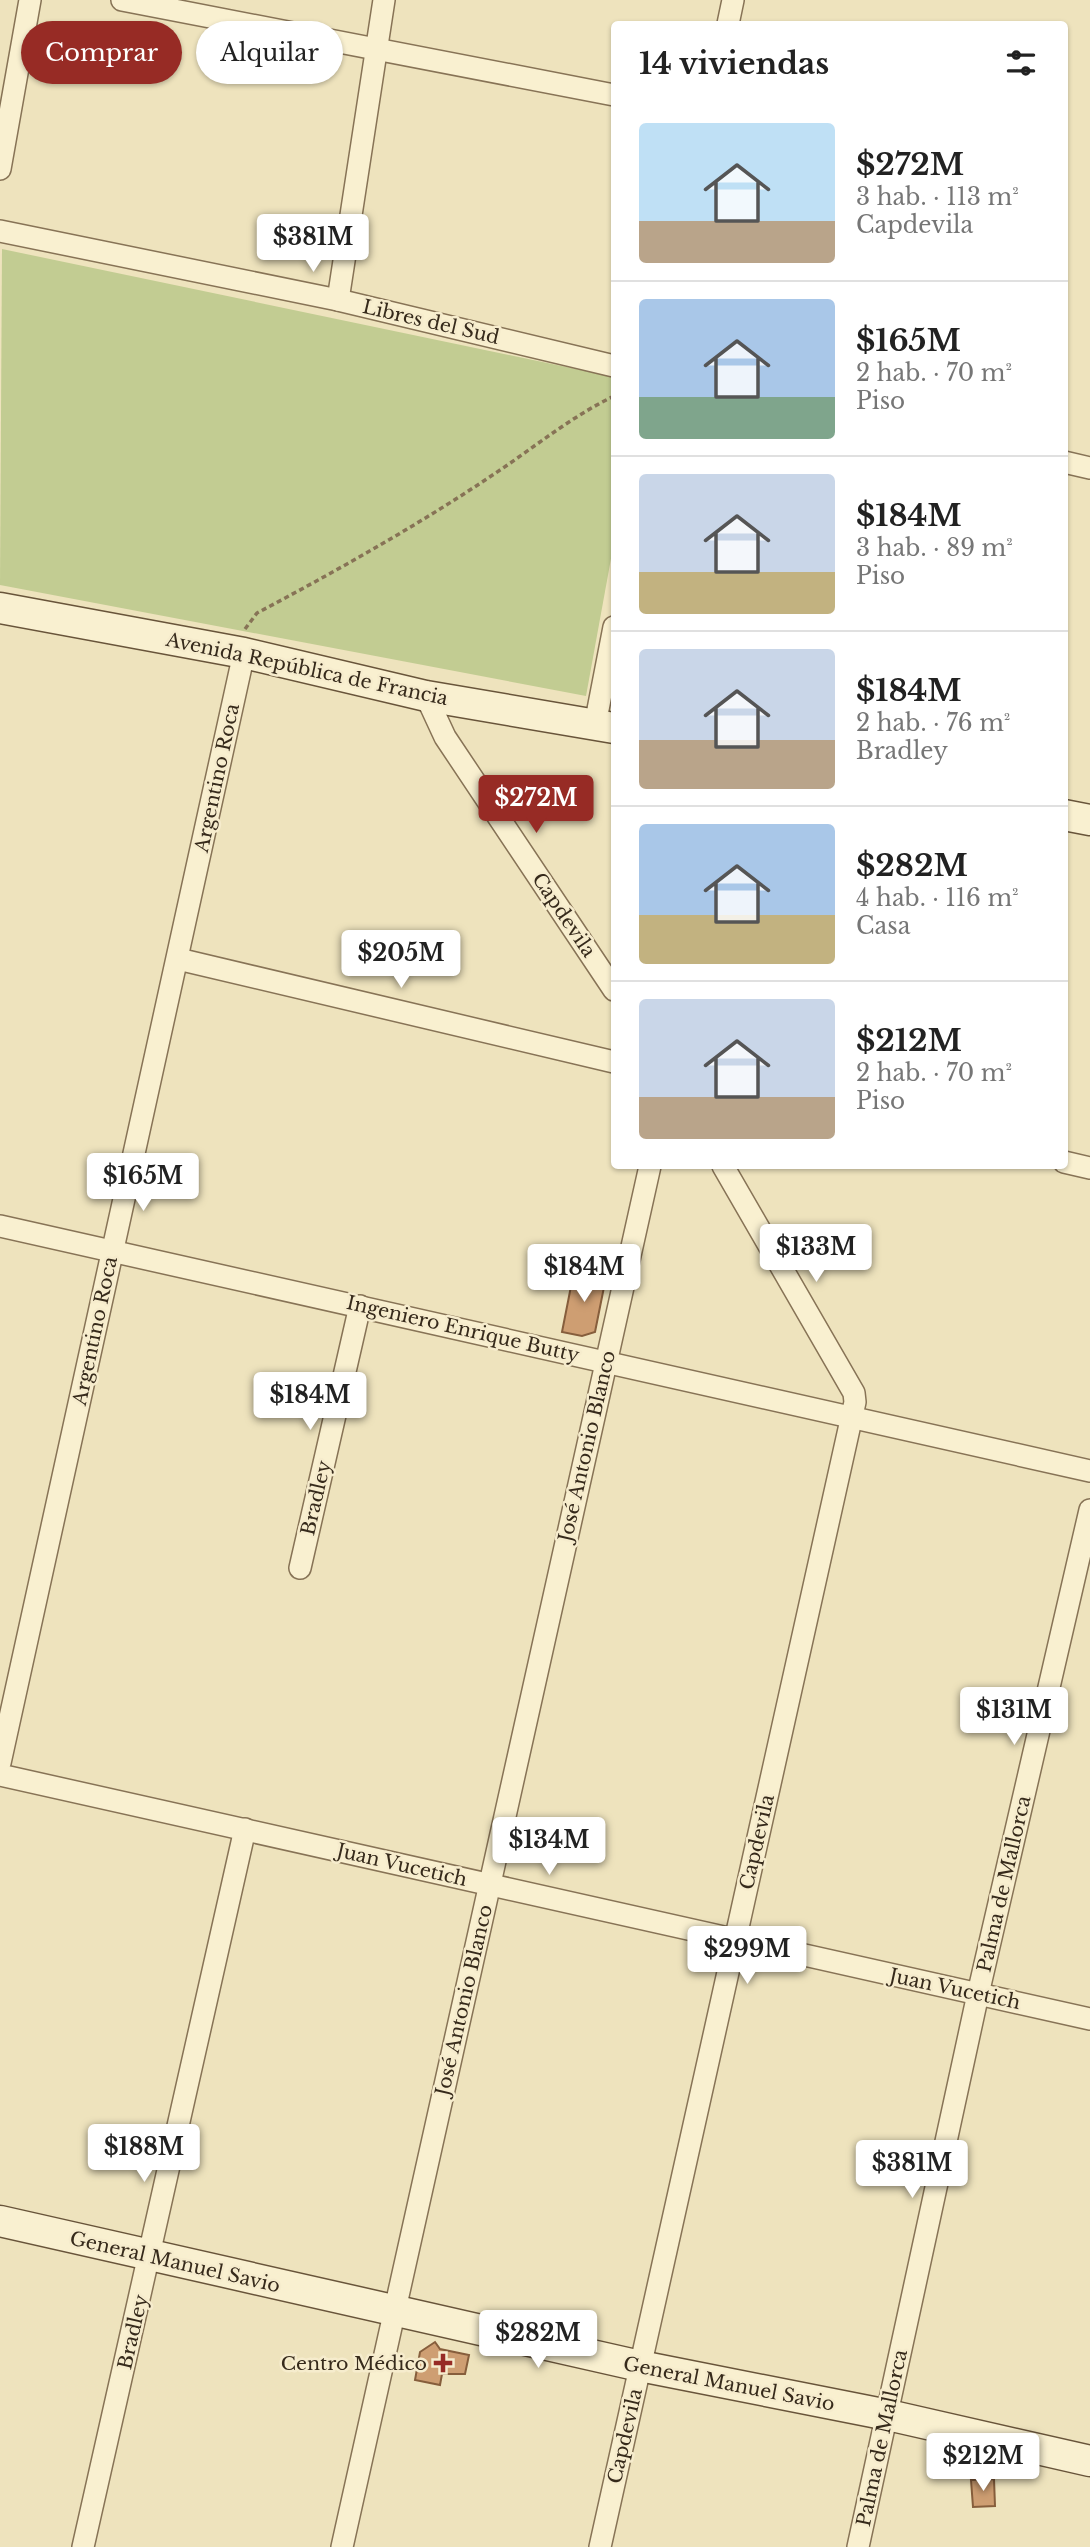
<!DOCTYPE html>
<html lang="es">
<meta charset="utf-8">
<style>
body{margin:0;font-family:"Libre Baskerville",serif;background:#f6f6f6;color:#222;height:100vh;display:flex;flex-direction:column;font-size:26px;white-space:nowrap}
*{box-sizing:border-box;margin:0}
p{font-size:23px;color:#767676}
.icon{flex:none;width:38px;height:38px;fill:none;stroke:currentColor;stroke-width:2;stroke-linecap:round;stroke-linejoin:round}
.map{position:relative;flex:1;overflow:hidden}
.side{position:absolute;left:611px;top:21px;width:457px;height:1148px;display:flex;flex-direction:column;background:#fff;border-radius:7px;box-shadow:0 2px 5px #0004}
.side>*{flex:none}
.hud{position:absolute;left:21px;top:21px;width:485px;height:63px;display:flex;gap:14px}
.price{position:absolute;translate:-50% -60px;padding:0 16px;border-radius:7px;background:#fff;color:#222;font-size:23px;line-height:46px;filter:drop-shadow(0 2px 4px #0008)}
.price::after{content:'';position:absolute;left:50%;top:42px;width:21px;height:16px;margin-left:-10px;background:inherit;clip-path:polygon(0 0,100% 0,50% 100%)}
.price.on{background:#972b25;color:#fff}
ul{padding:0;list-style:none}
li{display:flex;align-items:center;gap:21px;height:175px;padding:0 28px}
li+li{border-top:2px solid #e0e0e0}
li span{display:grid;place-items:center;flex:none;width:196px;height:140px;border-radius:7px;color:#555}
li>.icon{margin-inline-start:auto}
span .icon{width:84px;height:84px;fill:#fffc;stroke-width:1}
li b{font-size:30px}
h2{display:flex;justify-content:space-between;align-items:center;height:84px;padding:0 28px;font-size:30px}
.tag{padding:0 24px;border-radius:32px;background:#fff;box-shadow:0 2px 5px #0004;font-size:24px;line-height:63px}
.tag.on{background:#972b25;color:#fff}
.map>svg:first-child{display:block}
.green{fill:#c2cc92}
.building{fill:#ce9e72;stroke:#865e3c;stroke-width:2}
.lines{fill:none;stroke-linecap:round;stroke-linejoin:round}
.street-casing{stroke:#877356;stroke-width:24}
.secondary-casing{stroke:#68543a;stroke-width:33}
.path{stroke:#877356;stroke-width:3.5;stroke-dasharray:5 3.5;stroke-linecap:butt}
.street{stroke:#f9f0d0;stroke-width:21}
.secondary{stroke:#f9f0d0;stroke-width:30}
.poi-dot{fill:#972b25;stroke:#f6eccd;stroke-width:2.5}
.labels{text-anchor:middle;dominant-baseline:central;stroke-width:5;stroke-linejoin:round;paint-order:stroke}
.street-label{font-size:19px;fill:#362a1b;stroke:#f6eccd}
.poi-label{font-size:19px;fill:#362a1b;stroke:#f6eccd;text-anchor:end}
</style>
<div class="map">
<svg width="1090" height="2547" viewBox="0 0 1090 2547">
<rect width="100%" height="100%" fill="#eee3bd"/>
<polygon class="green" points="2,249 614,377 614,542 586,696 0,585"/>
<g class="building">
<polygon points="574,1271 606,1277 595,1332 582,1336 562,1332"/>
<polygon points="435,2342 440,2349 469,2355 465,2374 442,2374 440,2385 415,2380 420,2352"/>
<polygon points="994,2479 995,2506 973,2507 971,2480"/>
</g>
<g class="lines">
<g class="street-casing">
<g id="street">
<polyline points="122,0 614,95"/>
<polyline points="728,24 733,0"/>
<polyline points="0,169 30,0"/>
<polyline points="0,231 338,300 614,366"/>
<polyline points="338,300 384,0"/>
<polyline points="1064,462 1090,468"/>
<polyline points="426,696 445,737 614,990"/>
<polyline points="595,725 614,627"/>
<polyline points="178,959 614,1062"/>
<polyline points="1064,1162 1090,1168"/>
<polyline points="0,1226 1090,1471"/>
<polyline points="300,1568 360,1306"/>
<polyline points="0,1763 244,653"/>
<polyline points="0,1775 1090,2019"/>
<polyline points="83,2547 245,1829"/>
<polyline points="342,2547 650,1166"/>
<polyline points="600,2547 855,1402 854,1393 723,1166"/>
<polyline points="858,2547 978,1994 1090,1510"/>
</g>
</g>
<g class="secondary-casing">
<g id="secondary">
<polyline points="0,608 244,653 426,696 614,728"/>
<polyline points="1064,815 1090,820"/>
<polyline points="0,2221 640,2366 888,2415 1090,2461"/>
</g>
</g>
<path class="path" d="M245,629l12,-16c85,-45 170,-93 249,-147 36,-25 69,-51 108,-70"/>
<use href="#street" class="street"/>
<use href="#secondary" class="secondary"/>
</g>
<path class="poi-dot" d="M439.5 2352.5h7v7h7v7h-7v7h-7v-7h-7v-7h7z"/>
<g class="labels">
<g class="street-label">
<text transform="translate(431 322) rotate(13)">Libres del Sud</text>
<text transform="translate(307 669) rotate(12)">Avenida República de Francia</text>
<text transform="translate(217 778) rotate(-78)">Argentino Roca</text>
<text transform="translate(564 915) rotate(56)">Capdevila</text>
<text transform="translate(463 1329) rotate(13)">Ingeniero Enrique Butty</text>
<text transform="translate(95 1331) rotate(-78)">Argentino Roca</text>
<text transform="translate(587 1446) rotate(-77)">José Antonio Blanco</text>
<text transform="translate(316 1498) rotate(-77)">Bradley</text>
<text transform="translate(757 1842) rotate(-77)">Capdevila</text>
<text transform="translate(402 1865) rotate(13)">Juan Vucetich</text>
<text transform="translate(1004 1884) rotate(-77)">Palma de Mallorca</text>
<text transform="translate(955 1989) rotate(12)">Juan Vucetich</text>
<text transform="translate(464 2000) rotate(-77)">José Antonio Blanco</text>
<text transform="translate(175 2262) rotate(13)">General Manuel Savio</text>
<text transform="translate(133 2332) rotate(-77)">Bradley</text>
<text transform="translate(729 2384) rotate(11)">General Manuel Savio</text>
<text transform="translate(625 2436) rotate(-77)">Capdevila</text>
<text transform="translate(882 2438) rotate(-78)">Palma de Mallorca</text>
</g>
<g class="poi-label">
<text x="427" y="2363">Centro Médico</text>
</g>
</g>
</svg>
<b class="price" style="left:313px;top:274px">$381M</b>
<b class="price on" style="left:536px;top:835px">$272M</b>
<b class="price" style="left:401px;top:990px">$205M</b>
<b class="price" style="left:143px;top:1213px">$165M</b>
<b class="price" style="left:816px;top:1284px">$133M</b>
<b class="price" style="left:584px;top:1304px">$184M</b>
<b class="price" style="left:310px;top:1432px">$184M</b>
<b class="price" style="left:1014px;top:1747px">$131M</b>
<b class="price" style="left:549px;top:1877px">$134M</b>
<b class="price" style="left:747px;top:1986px">$299M</b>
<b class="price" style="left:144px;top:2184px">$188M</b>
<b class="price" style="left:912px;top:2200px">$381M</b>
<b class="price" style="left:538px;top:2370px">$282M</b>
<b class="price" style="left:983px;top:2493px">$212M</b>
<div class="hud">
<a class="tag on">Comprar</a>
<a class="tag">Alquilar</a>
</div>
<section class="side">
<h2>14 viviendas<svg class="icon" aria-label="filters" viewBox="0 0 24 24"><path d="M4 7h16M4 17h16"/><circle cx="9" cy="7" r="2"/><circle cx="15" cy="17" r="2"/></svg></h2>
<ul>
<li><span style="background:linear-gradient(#bfe0f5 70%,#b9a48a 0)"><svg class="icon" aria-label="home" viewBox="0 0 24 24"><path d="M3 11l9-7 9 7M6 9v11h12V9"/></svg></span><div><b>$272M</b><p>3 hab. · 113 m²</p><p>Capdevila</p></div></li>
<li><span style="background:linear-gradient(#a9c7e8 70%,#7fa58c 0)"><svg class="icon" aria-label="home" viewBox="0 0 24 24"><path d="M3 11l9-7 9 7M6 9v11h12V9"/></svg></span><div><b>$165M</b><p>2 hab. · 70 m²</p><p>Piso</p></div></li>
<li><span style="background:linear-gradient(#c9d6e8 70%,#c2b280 0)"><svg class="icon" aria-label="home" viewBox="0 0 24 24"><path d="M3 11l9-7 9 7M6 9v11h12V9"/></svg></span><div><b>$184M</b><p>3 hab. · 89 m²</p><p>Piso</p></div></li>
<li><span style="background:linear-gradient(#c9d6e8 65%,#b9a48a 0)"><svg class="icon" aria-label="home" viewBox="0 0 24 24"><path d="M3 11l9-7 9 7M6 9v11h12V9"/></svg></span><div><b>$184M</b><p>2 hab. · 76 m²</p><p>Bradley</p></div></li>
<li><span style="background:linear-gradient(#a9c7e8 65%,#c2b280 0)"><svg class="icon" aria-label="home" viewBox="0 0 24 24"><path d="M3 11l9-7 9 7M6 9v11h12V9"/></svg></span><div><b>$282M</b><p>4 hab. · 116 m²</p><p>Casa</p></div></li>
<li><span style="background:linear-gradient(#c9d6e8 70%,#b9a48a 0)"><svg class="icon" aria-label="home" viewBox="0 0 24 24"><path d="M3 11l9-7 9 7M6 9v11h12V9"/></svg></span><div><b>$212M</b><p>2 hab. · 70 m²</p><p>Piso</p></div></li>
</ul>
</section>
</div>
